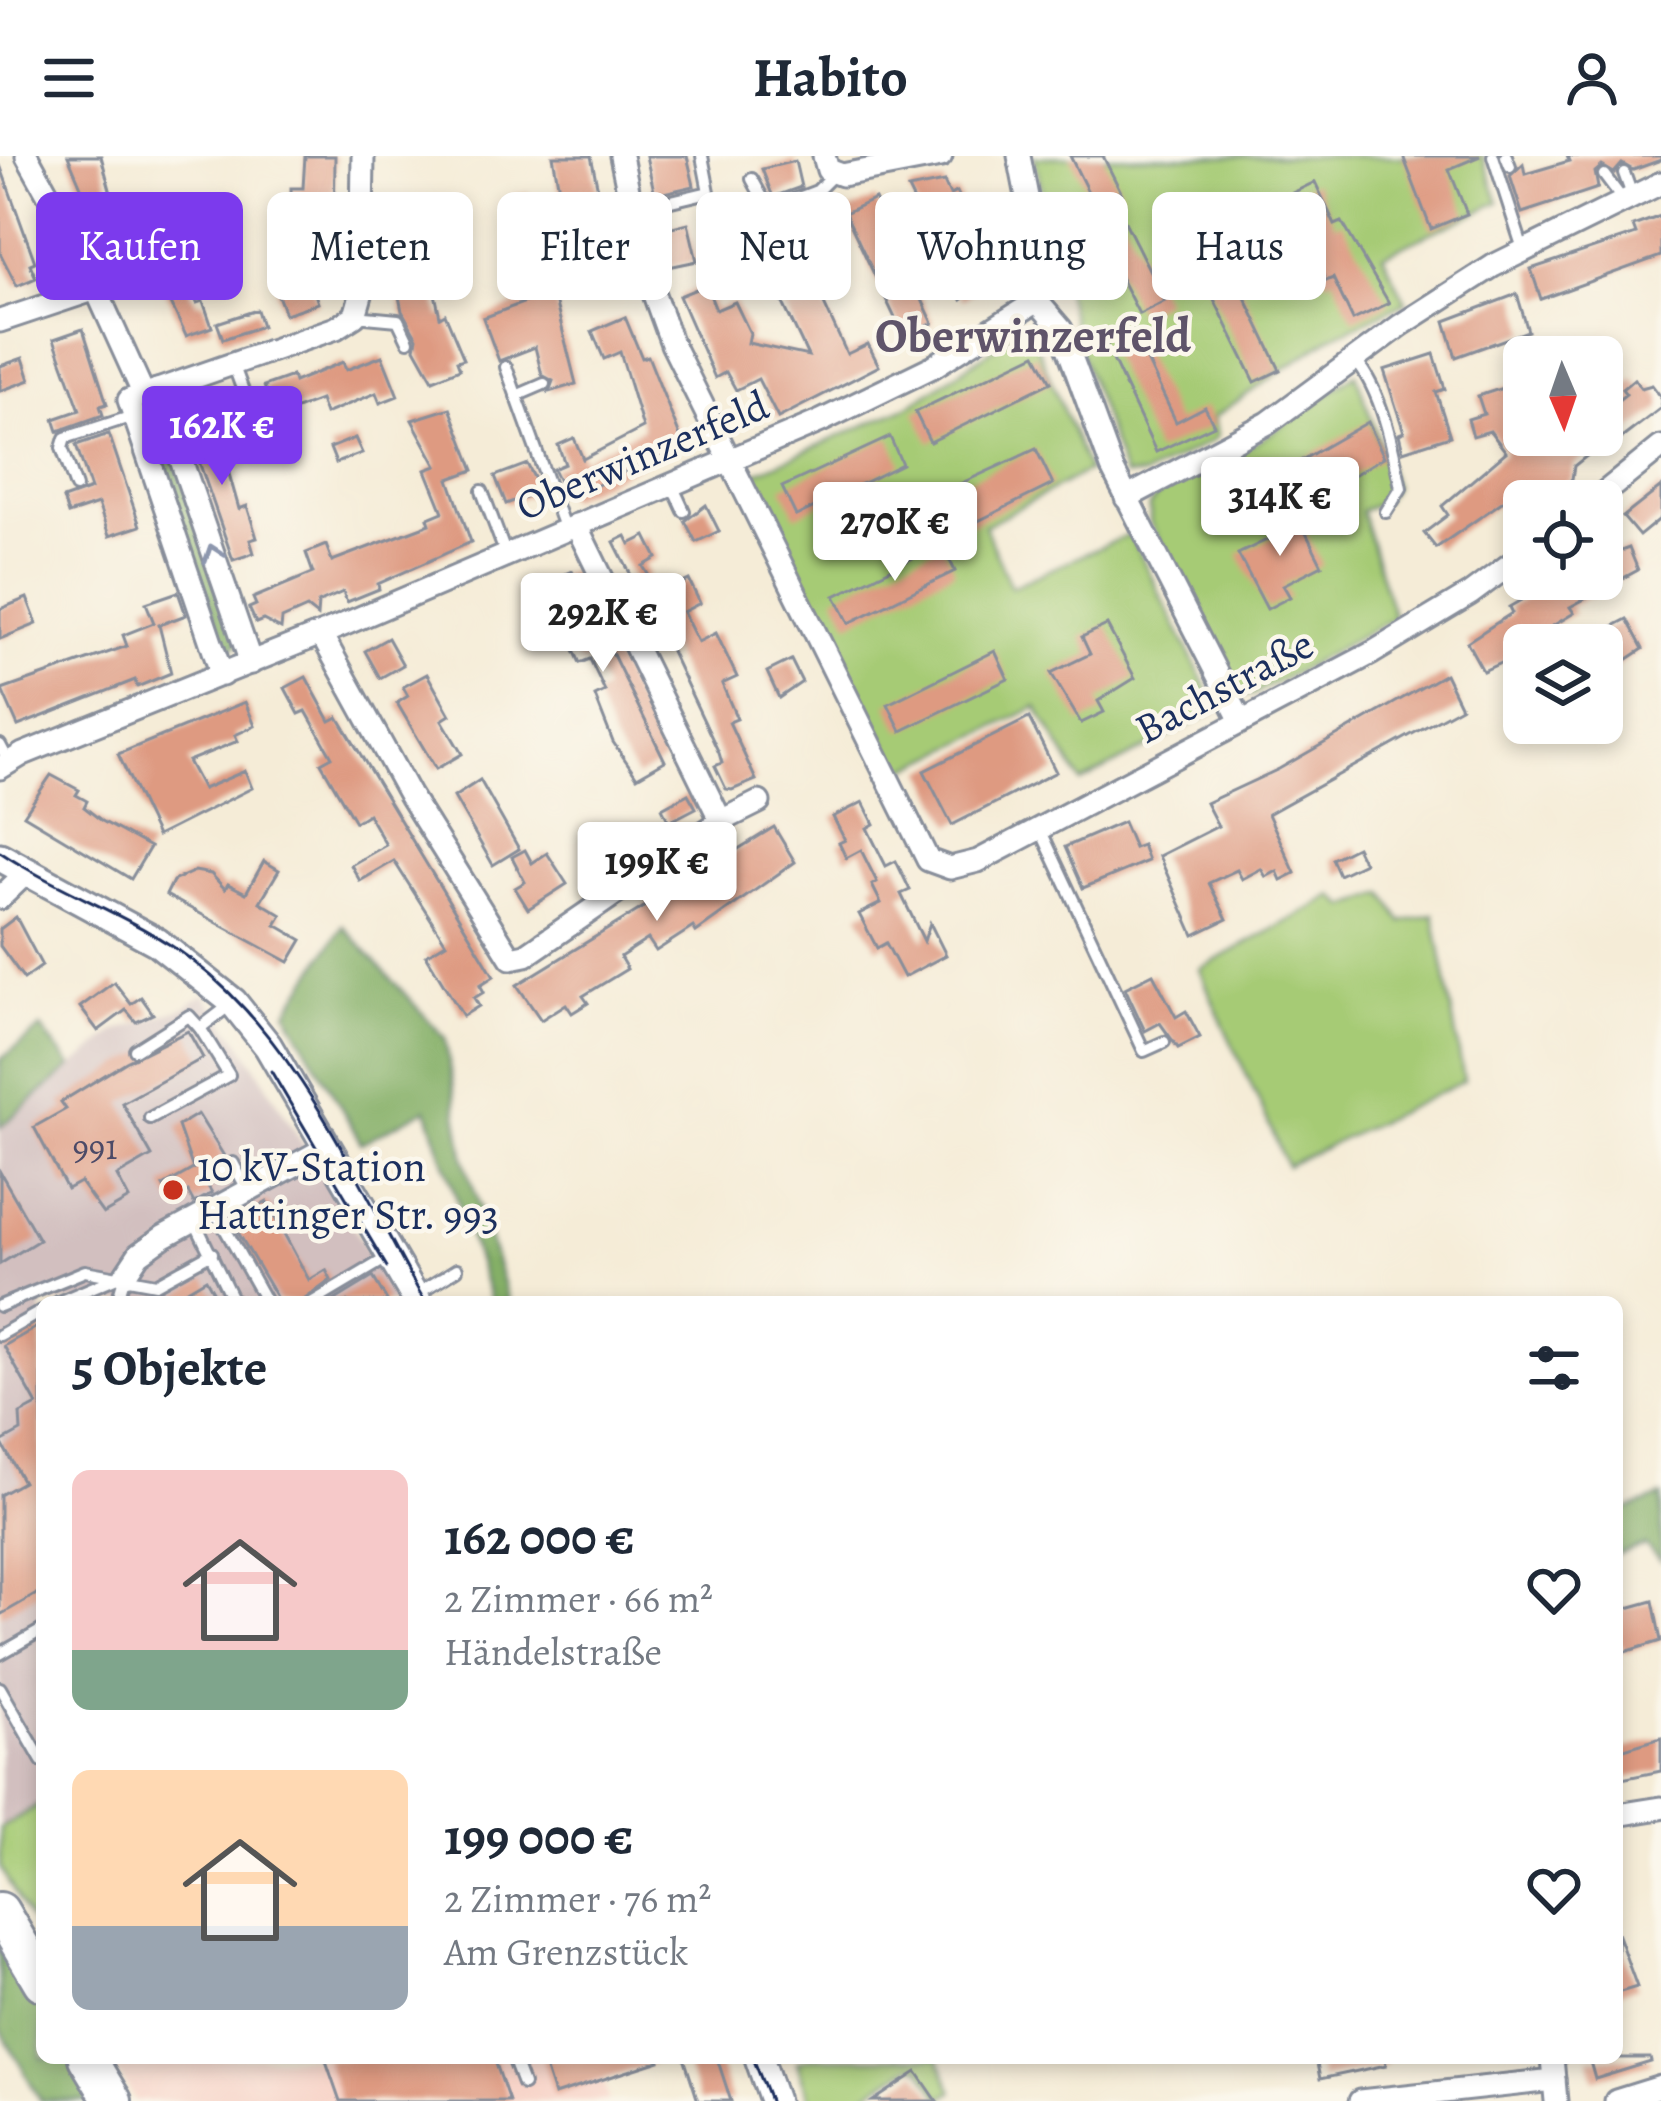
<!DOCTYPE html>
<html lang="de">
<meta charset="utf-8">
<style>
body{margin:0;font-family:Alegreya,serif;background:#f2f2f3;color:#1f2937;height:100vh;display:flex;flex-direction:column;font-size:45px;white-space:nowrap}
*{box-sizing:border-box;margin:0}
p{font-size:39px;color:#747a83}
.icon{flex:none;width:66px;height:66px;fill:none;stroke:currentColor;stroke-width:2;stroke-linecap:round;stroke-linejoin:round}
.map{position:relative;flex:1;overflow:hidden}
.details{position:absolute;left:36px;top:1140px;width:1587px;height:768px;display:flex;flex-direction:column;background:#fff;border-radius:18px;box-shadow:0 6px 18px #0003}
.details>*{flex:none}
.banner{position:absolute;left:36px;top:36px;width:1590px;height:108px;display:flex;gap:24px}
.needle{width:78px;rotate:178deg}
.controls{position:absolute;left:1503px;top:180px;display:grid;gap:24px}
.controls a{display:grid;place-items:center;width:120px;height:120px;border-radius:18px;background:#fff;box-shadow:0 6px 18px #0003;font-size:60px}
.price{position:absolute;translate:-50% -102px;padding:0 27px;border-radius:12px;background:#fff;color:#222;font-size:39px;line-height:78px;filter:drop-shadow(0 3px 6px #0008)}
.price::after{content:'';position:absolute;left:50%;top:72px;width:36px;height:27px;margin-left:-18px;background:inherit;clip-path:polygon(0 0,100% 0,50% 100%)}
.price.active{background:#7c3aed;color:#fff}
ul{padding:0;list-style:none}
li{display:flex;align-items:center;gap:36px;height:300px;padding:0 36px}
li span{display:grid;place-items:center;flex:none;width:336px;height:240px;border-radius:18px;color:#555}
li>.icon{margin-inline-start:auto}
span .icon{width:144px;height:144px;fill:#fffc;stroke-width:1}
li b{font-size:51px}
h2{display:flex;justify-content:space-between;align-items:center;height:144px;padding:0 36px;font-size:51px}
.pill{padding:0 42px;border-radius:18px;background:#fff;box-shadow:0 6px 18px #0003;font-size:42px;line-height:108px}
.pill.active{background:#7c3aed;color:#fff}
header{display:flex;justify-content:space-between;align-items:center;height:156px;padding:0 36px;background:#fff;font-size:54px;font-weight:700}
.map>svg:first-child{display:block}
.built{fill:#f7d1c6}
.industrial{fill:#d2bfbf}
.green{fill:#a6cb75;stroke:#607d6a;stroke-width:3}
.forest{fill:#84af66;stroke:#506f62;stroke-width:3}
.building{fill:#de9a81}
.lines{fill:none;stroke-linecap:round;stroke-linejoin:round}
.service-casing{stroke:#888e9a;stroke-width:16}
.minor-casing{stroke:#888e9a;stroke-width:27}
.tertiary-casing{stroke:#888e9a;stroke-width:33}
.primary-casing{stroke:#888e9a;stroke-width:42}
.service{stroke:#fff;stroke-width:10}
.minor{stroke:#fff;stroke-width:21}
.tertiary{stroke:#fff;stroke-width:27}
.primary{stroke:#fff;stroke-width:36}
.tram{stroke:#1b2f5e;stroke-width:3}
.oneway{stroke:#8d97ae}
.poi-dot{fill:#c8321e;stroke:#fbf7ec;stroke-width:4.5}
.labels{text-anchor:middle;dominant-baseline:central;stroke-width:9;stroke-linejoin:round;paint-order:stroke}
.number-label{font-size:36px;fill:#4c4a67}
.street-label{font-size:42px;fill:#1b2f5e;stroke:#fbf7ec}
.poi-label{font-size:42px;fill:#1b2f5e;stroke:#fbf7ec;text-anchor:start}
.quarter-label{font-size:48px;font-weight:bold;fill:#5f546a;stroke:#fbf7ec}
</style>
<header><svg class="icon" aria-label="menu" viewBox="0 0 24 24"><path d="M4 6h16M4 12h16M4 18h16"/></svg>Habito<svg class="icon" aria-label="person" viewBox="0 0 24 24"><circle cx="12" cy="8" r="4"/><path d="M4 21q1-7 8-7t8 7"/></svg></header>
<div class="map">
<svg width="1661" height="1945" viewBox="0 0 1661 1945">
<rect width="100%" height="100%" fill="#fbf7ec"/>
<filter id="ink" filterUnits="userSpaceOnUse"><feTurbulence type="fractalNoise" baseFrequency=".00833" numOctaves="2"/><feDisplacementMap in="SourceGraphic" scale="24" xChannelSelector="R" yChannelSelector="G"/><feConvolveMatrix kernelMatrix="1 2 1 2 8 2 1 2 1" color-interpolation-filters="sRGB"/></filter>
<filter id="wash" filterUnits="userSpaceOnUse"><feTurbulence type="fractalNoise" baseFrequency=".004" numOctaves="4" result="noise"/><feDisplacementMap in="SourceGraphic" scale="48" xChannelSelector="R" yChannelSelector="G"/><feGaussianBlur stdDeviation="2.7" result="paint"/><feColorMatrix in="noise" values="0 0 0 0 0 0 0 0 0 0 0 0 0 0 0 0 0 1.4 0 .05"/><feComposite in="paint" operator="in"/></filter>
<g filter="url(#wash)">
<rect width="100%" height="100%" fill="#f5ecd7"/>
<polygon class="built" points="109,1902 661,1902 662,1905 604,1924 609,1945 136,1945"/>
<polygon class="industrial" points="204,838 244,891 399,1146 42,1146 42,1647 0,1672 0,971 115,876 186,851"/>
<g class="green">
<polygon points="1482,0 1499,46 1383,99 1406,146 1331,181 1214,261 1217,280 1212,285 1143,320 1124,320 1077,186 1034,1"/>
<polygon points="1019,175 1033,180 1088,315 984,370 1011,431 1130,378 1218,554 1081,626 1037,551 900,616 752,327 755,317 909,250"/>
<polygon points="1356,218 1394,331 1384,346 1361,355 1394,462 1253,539 1241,539 1150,367 1150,349 1158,338 1261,284"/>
<path d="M1384,737l18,29 32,-8 30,167 -178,85c-25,-69 -61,-129 -86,-197l134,-73 13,11z"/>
<polygon points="42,1647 42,1786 0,1711 0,1672"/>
<polygon points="810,1902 938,1902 953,1936 940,1942 920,1911 911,1910 855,1945 810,1945 797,1906"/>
</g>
<g class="forest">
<polygon points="150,251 156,254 239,487 227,496 143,254"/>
<polygon points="343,770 445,882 465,1005 509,1146 491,1146 427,953 361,987 287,856"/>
<polygon points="41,872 72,911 0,971 0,904"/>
<polygon points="1661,1340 1661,1405 1645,1389 1617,1399 1617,1358"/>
<polygon points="0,1782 42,1853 42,1902 71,1902 97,1945 41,1945 0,1873"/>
</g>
<g id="blocks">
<g class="building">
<polygon points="68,0 101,0 116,56 102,62 98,52 91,54"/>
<polygon points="305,0 335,0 334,85 304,86 304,67 292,67 291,32 303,32"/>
<polygon points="553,0 591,0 619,135 590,140 573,70 566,72"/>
<polygon points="646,0 687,0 694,30 655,39"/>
<polygon points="1070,0 1103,0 1122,38 1113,42 1165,145 1139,158 1087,56 1096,52"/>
<polygon points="1403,0 1480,0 1449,13 1467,58 1431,73"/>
<polygon points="1567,0 1661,0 1661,4 1633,14 1622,8 1614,17 1602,10 1595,16 1598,32 1522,57 1510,20 1523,8 1525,18 1569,5"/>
<polygon points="795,5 801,31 773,41 762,13"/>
<polygon points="0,9 35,106 30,108 36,122 17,130 0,97"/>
<polygon points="944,26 950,39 957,36 989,104 984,108 990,121 962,144 908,33"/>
<polygon points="1315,26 1335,69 1342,66 1389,147 1353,164 1333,122 1326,125 1305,83 1298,86 1278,44"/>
<polygon points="528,36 576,228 549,236 553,225 542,219 535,191 499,205 483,162 536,142 512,39"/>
<polygon points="875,43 933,167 904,181 845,57"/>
<polygon points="1661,60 1661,100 1541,143 1531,113 1636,78 1633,70"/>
<polygon points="688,67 697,105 664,112 656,75"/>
<polygon points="800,72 825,123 815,128 847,198 868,188 879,210 778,262 758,223 736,234 726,216 715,222 679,140 706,129 716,154 735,146 750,177 748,187 808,200 781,143 793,138 775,101 780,99 776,84"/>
<polygon points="160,76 197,147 203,145 212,171 186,180 163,130 157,132 150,112 144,114 134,84"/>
<polygon points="412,82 423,121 431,119 440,161 445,158 464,203 457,205 460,213 433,224 415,192 417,182 402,155 393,111 399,110 396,84"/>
<polygon points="1229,108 1280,214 1255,226 1203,121"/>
<polygon points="310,123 318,147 285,158 276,134"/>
<polygon points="1517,138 1528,175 1456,201 1445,165"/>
<polygon points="257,154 262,170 223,183 217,167"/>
<polygon points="625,161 642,202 648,200 683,288 568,343 553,313 565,308 558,289 574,282 583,303 643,272 620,196 604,203 592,175"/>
<polygon points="83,173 107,248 100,250 103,259 58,275 54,263 80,254 54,183"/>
<polygon points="1133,174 1176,266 1205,251 1214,269 1156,296 1106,189"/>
<polygon points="1036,198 1051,226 930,286 915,256"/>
<polygon points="1434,198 1445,233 1436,236 1450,280 1403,295 1399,278 1404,276 1384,214"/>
<polygon points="382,200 398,240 380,247 376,237 325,258 320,244 275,261 264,230 292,220 294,226 343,206 346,214"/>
<polygon points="23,202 30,224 0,235 0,210"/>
<polygon points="1634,223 1641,232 1652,229 1661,241 1661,252 1602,297 1598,291 1574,310 1572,323 1544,345 1524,345 1524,360 1509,341 1436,392 1424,377 1448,359 1442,350 1506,296 1490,275 1473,280 1468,263 1484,258 1478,240 1524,225 1524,279 1602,279 1602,257 1626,238 1622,233"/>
<polygon points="450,252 474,314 449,323 471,386 378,428 379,433 347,446 343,436 318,447 317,460 307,452 282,463 281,473 263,464 256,467 249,452 256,449 253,442 313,417 306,397 326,389 332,405 430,368 428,362 443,356 426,314 437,310 412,264"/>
<polygon points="212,258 239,353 247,350 257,382 250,384 254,397 233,404 186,268"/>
<polygon points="1368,266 1384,301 1305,348 1286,313"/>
<polygon points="109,278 140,370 109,380 98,348 68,358 63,343 91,333 76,289"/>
<polygon points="890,281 902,308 796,360 782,331"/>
<polygon points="355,282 362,297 336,307 330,292"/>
<polygon points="1036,293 1053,328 970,369 951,332"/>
<polygon points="527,308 541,335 506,348 495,320"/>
<polygon points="1661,331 1661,362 1639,380 1623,361"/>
<polygon points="706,349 719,375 696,386 685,365"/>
<polygon points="1294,353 1322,409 1283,429 1290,441 1267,453 1238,398 1277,379 1270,365"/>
<polygon points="626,380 630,388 646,380 657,402 643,410 649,420 635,427 614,386"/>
<polygon points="942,388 955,415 849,467 835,440"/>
<polygon points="1629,392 1638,414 1570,451 1574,457 1524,487 1524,496 1483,515 1467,486 1512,457 1509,451 1558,423 1602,423 1602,402"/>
<polygon points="572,415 665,605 637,621 613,586 595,540 605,535 590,503 580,507 566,476 550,483 544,469 560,462 544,427"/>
<polygon points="689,424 700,447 683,456 698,486 716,477 737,521 722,528 737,563 729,566 756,624 732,634 726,633 715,610 722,607 719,597 647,444"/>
<polygon points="178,436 186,459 159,469 171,517 137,531 135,524 18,570 2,534 127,490 123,479 154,467 146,447"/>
<polygon points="27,442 37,468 0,483 0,453"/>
<polygon points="1627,463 1643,493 1602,520 1602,476"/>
<polygon points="1107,469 1135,522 1098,545 1104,556 1081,567 1051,517 1090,498 1082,481"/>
<polygon points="388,482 403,509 380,522 365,495"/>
<polygon points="995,495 1008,523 901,575 888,548"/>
<polygon points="791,504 802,526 779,542 767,516"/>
<polygon points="427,518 450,559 442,564 462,598 436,613 397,547 408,540 403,531"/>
<polygon points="1445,518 1461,551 1268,658 1295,717 1281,724 1277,715 1266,721 1261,713 1242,723 1237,714 1209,727 1227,763 1194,779 1159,700 1218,670 1206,647 1279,613"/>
<polygon points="306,521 330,565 338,561 494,820 480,829 484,836 474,842 479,850 463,860 426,799 446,787 394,705 360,725 351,709 386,689 368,658 355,666 321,607 332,601 306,555 299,558 285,532"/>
<polygon points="245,546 255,570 235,579 238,585 188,605 203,633 245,615 252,632 157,680 118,598"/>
<polygon points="1029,562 1056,616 952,669 924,615"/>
<polygon points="51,619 79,634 76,639 87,645 84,651 102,665 150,691 131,723 24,659"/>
<polygon points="480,624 519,693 493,709 454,641"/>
<polygon points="688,638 696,652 669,666 662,652"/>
<polygon points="863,646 874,668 867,672 886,710 896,705 910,734 901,738 924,785 930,767 946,799 904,821 886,787 877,792 859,758 881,747 872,729 877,726 861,694 846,702 839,687 845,684 833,661"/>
<polygon points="1123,666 1134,692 1142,689 1148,705 1083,732 1065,691"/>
<polygon points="774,671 795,706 696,776 693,771 656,795 648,783 620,801 627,813 583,840 588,847 572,857 566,848 541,864 517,829"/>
<polygon points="626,672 641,701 600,719 592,704 608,696 602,685"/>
<polygon points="1356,691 1364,707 1339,719 1332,703"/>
<polygon points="525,694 532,707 547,697 567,728 528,753 515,732 525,726 512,701"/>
<polygon points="264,705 279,714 260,746 282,759 276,769 302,784 289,806 166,739 173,725 195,715 211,718 225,733 228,728 246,737"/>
<polygon points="16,761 42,810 24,823 0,790 0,773"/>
<polygon points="1153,818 1176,861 1186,855 1200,881 1178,892 1160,867 1145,875 1125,832"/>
<polygon points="114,826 131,848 141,841 153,858 136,866 126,854 98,875 80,851"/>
<polygon points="188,875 203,902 122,947 152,1000 117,1020 129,1043 103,1058 80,1026 67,1033 34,971 66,953 61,946 126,906"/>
<polygon points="198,958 224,1000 200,1017 212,1037 194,1047 188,1036 171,1045 163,1030 193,1013 178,970"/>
<polygon points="0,1016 39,1084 0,1108"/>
<polygon points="267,1046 309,1124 326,1114 331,1124 301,1146 279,1146 232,1066"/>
<polygon points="373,1121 388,1146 332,1146"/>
<polygon points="206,1123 219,1146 167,1146"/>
<polygon points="42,1168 42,1435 0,1459 0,1339 23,1326 1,1286 21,1275 20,1258 37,1249 4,1190"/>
<polygon points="1653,1445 1661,1485 1625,1496 1617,1483 1617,1455"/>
<polygon points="1661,1582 1661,1615 1617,1624 1617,1595"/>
<polygon points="1617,1777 1637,1831 1617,1837"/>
<polygon points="325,1902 494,1902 509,1945 340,1945"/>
<polygon points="542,1902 659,1902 660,1905 554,1939"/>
<polygon points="684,1902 717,1902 731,1945 698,1945"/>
<polygon points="1316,1902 1385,1902 1386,1909 1320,1923"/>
<polygon points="1589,1902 1650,1902 1651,1906 1595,1923"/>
<polygon points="917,1916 937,1945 873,1945"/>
</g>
</g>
</g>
<g filter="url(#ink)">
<use href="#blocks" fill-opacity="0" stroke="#888e9a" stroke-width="3"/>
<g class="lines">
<g class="service-casing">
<g id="service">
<polyline points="1493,0 1523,93"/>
<polyline points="1506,0 1510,10"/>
<polyline points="1624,17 1632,39"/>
<polyline points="1604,19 1622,43"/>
<polyline points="752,23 768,52"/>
<polyline points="633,54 709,36 702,0"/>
<polyline points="759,57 817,35 834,18"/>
<polyline points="355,160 398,164 408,185"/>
<path d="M1355,204c27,31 38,88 46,128l-15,24"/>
<polyline points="233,208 250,254"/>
<polyline points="506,211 565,374"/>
<polyline points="516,240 544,228"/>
<polyline points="672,329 684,355"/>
<polyline points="76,331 62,292 65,282 133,260"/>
<polyline points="482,335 506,399"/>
<polyline points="0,589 9,606"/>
<polyline points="1040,673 1144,895 1164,886"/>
<polyline points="135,894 189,860 200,872"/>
<polyline points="150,962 229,919 200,872 230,849"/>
<polyline points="209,1021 233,1007 248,1035"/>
<polyline points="214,1053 266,1146"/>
<polyline points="194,1064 233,1145"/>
<polyline points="414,1140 457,1113"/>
<polyline points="58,1146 115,1122"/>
<polyline points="117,1146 125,1119"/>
<polyline points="313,1146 387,1102"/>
<polyline points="0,1150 85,1115 156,1128 212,1097"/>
<polyline points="0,1179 42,1155"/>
<polyline points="0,1498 42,1474"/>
<polyline points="0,1532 42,1605"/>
<polyline points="513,1902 523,1928"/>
</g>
</g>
<g class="minor-casing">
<g id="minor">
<polyline points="27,0 74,85 144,239"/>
<polyline points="621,0 644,111 672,188 928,704 950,712 978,705 1372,497 1470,438 1524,398"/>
<polyline points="824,0 828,14 842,19 941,0"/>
<polyline points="1019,0 1039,102 1037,145 1061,173 1112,312 1241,565"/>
<polyline points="0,165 96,133"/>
<polyline points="157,234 251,507"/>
<polyline points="1126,342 1268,267 1401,169 1493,110 1661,27"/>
<polyline points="1594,345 1661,291"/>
<polyline points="576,369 721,665"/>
<polyline points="321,478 410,640 511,802 526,799 721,665 759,646"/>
<polyline points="222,519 129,244 336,172 355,160 361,139 363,0"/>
<polyline points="0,612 23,598 343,469 821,265 934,210 1037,145"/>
<polyline points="0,742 26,717"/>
<polyline points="125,1119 139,1098 163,1081 326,992"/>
<polyline points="1617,1659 1661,1652"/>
<polyline points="1552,1902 1556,1945"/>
<polyline points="1360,1945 1554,1924"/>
<polyline points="1616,1945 1661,1931"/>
</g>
</g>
<g class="tertiary-casing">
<g id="tertiary">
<polyline points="0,701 157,786 233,846 268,890 418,1146"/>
<polyline points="759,1902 774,1945"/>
</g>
</g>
<g class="primary-casing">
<g id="primary">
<polyline points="0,1755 42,1826"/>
<polyline points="87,1902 113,1945"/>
</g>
</g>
<use href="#service" class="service"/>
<use href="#minor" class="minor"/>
<use href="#tertiary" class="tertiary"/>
<use href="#primary" class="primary"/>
<g class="tram">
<path d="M0,696c61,41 134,64 193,109 108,83 166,225 232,341"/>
<polyline points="271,915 387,1111"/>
<polyline points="753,1902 770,1945"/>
</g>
</g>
<defs><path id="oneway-chevron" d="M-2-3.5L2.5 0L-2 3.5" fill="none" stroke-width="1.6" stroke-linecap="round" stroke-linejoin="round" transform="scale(3)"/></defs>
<use class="oneway" href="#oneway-chevron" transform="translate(213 397) rotate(-109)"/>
</g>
<circle class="poi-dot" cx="173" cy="1034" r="12"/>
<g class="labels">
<g class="number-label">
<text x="95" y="990">991</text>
</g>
<g class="street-label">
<text transform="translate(642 299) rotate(-23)">Oberwinzerfeld</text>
<text transform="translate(1224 530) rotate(-28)">Bachstraße</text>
</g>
<g class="poi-label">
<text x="197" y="1010">10 kV-Station<tspan x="197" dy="48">Hattinger Str. 993</tspan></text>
</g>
<g class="quarter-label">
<text x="1033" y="180">Oberwinzerfeld</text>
</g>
</g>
</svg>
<div class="controls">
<a><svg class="needle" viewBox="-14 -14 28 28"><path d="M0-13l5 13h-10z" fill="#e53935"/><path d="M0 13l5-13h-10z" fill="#747a83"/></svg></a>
<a><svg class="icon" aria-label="locate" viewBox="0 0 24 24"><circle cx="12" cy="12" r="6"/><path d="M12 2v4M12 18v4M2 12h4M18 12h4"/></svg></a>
<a><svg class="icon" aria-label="layers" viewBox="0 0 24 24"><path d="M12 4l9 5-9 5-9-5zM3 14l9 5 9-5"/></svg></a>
</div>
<b class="price active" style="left:222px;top:332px">162K €</b>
<b class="price" style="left:1280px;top:403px">314K €</b>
<b class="price" style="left:895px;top:428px">270K €</b>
<b class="price" style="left:603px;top:519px">292K €</b>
<b class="price" style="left:657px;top:768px">199K €</b>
<div class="banner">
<a class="pill active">Kaufen</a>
<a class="pill">Mieten</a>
<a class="pill">Filter</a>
<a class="pill">Neu</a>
<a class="pill">Wohnung</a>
<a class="pill">Haus</a>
</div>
<section class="details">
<h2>5 Objekte<svg class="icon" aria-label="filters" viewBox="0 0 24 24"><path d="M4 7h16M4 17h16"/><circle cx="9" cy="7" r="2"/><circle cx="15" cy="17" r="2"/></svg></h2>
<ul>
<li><span style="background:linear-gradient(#f6c9c9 75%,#7fa58c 0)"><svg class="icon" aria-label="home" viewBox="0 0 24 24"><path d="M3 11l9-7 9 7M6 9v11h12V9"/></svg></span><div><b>162 000 €</b><p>2 Zimmer · 66 m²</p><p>Händelstraße</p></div><svg class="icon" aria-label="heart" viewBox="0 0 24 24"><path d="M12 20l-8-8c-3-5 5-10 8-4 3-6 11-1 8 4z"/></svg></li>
<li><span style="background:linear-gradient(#ffd9b3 65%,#9aa5b1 0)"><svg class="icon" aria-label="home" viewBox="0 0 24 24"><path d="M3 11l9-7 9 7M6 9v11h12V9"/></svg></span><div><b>199 000 €</b><p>2 Zimmer · 76 m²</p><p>Am Grenzstück</p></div><svg class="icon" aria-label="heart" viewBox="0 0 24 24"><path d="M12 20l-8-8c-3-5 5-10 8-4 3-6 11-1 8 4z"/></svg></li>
</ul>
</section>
</div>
